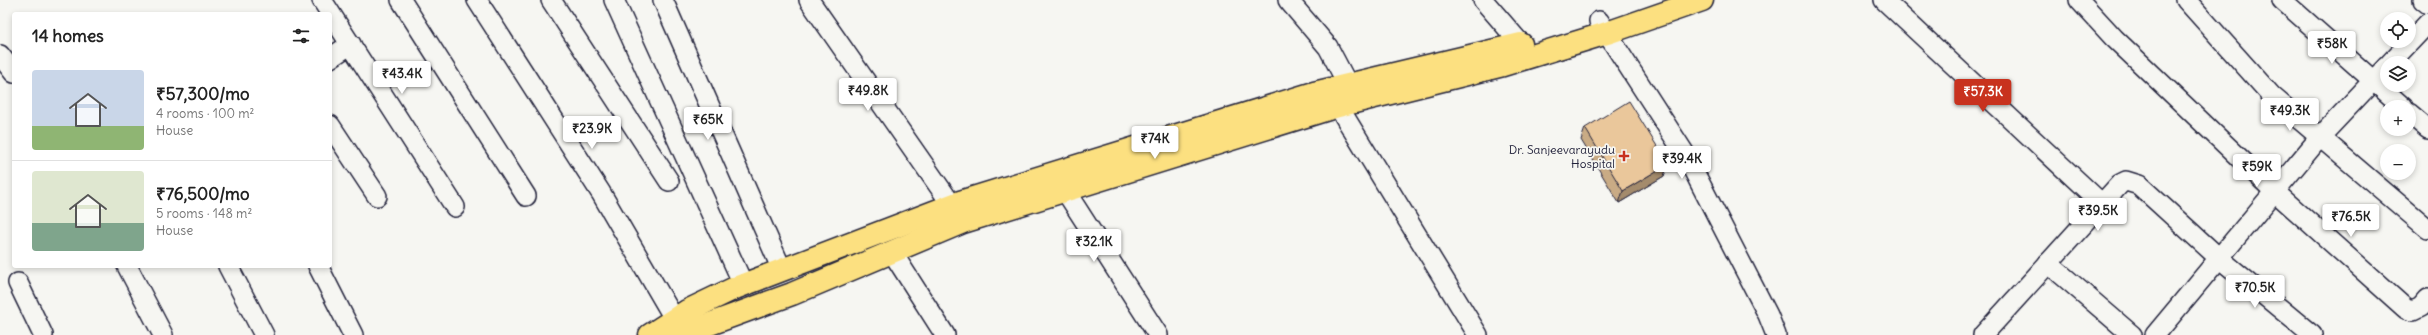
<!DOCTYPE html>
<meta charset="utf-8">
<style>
body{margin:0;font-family:Delius,sans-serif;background:#f6f6f6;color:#222;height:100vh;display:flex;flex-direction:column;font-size:15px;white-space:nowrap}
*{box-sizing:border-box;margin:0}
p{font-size:13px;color:#767676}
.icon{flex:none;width:22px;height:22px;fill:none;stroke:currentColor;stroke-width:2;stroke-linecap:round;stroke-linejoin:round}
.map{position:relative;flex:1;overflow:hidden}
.details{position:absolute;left:12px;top:12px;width:320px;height:256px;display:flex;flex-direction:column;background:#fff;border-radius:4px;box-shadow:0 2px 6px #0003}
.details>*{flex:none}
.controls{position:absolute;left:2380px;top:12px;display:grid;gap:8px}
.controls a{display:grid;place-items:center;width:36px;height:36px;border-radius:50%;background:#fff;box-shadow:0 2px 6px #0003;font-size:20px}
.price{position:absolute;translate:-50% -34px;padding:0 9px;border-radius:4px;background:#fff;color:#222;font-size:13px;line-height:26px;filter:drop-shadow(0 1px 2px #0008)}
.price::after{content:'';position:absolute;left:50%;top:24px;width:12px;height:9px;margin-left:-6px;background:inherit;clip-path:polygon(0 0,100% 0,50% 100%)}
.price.selected{background:#c8321e;color:#fff}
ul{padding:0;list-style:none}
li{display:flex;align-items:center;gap:12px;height:100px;padding:0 20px}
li+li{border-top:1px solid #e0e0e0}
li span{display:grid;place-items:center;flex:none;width:112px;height:80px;border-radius:4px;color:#555}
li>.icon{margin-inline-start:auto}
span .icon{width:48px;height:48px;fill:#fffc;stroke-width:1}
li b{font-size:17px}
h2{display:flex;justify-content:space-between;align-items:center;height:48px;padding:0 20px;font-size:17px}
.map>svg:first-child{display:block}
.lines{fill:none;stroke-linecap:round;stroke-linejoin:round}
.minor-casing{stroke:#22223b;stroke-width:22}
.major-casing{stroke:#22223b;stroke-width:25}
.minor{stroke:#f6f6f2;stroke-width:19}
.major{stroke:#fce080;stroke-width:22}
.wall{fill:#c9ab85;stroke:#22223b}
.shaded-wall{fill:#a48b6c;stroke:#22223b}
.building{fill:#eac79b;stroke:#22223b}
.poi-dot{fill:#c8321e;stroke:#f6f6f2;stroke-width:1.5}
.labels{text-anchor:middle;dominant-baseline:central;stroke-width:3.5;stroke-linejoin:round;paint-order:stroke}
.poi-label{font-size:12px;fill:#22223b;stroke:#f6f6f2;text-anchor:end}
</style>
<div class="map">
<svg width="2428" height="335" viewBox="0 0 2428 335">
<rect width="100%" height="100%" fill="#f6f6f2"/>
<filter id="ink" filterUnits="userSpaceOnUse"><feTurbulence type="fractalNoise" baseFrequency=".025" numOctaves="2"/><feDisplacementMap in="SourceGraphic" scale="8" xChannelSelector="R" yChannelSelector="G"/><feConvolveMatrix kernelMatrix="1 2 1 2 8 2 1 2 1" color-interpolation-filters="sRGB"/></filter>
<g filter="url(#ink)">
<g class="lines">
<g class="minor-casing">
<g id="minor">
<polyline points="322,0 455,207"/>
<polyline points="401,0 526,196"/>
<polyline points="477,0 601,193 675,320"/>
<polyline points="551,0 669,181"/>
<polyline points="614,0 743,284"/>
<polyline points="663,0 782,270"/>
<polyline points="809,0 952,205"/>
<polyline points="1288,0 1328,47 1348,85"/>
<polyline points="1483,0 1521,44"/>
<polyline points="1884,0 2102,204"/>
<polyline points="2079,0 2114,38 2274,191 2406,309 2413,311 2421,307 2428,299"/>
<polyline points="2186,0 2272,96 2428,229"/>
<polyline points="2282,0 2403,107"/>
<polyline points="2423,0 2428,4"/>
<polyline points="1599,21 1685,154 1768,315 1776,335"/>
<polyline points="0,55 14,73"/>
<polyline points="330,58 351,44"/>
<polyline points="2390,63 2428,23"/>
<polyline points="1338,106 1478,335"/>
<polyline points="2409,113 2428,129"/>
<polyline points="330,125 377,196"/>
<polyline points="1057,178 1158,335"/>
<polyline points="892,252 945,335"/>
<polyline points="2048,263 2132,335"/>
<polyline points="127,266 163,335"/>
<polyline points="228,266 264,335"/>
<polyline points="318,266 353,335"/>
<polyline points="18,283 43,335"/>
<polyline points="1983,335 2120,184 2126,181 2139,185 2219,258 2312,335"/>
<polyline points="2155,335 2320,137 2387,66"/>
</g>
</g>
<g class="major-casing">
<g id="major">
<polyline points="650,335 687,311 735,288 960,202 1314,93 1521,44"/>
<polyline points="671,335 688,332 792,294 963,222 1338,106 1503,65 1607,33 1702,0"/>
</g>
</g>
<use href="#minor" class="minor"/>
<use href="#major" class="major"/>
</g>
<polygon class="wall" points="1585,128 1668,164 1664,176 1619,203 1581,140"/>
<polygon class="shaded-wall" points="1668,164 1664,176 1619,203 1623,191"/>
<polygon class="building" points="1629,101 1668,164 1623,191 1585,128"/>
</g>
<path class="poi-dot" d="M1622 150h4v4h4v4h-4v4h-4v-4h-4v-4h4z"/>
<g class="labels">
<g class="poi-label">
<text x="1615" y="149">Dr. Sanjeevarayudu<tspan x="1615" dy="14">Hospital</tspan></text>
</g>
</g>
</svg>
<div class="controls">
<a><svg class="icon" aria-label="locate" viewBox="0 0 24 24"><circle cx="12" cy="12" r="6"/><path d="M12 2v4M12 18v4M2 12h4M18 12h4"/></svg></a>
<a><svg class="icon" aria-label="layers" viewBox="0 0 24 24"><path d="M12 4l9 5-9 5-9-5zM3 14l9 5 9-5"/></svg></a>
<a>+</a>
<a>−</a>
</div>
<b class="price" style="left:2332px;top:65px">₹58K</b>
<b class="price" style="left:402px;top:95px">₹43.4K</b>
<b class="price" style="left:868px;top:112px">₹49.8K</b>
<b class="price selected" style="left:1983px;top:113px">₹57.3K</b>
<b class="price" style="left:2290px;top:132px">₹49.3K</b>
<b class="price" style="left:708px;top:141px">₹65K</b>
<b class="price" style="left:592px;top:150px">₹23.9K</b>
<b class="price" style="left:1155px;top:160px">₹74K</b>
<b class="price" style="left:1682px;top:180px">₹39.4K</b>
<b class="price" style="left:2257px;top:188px">₹59K</b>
<b class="price" style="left:2098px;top:232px">₹39.5K</b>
<b class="price" style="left:2351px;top:238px">₹76.5K</b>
<b class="price" style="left:1094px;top:263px">₹32.1K</b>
<b class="price" style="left:2255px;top:309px">₹70.5K</b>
<section class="details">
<h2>14 homes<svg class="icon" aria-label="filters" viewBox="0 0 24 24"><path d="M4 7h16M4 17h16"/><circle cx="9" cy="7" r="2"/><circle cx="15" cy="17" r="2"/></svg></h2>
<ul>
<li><span style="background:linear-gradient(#c9d6e8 70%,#8fb573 0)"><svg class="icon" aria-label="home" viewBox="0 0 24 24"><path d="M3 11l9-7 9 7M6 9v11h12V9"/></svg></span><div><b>₹57,300/mo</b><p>4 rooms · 100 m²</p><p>House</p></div></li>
<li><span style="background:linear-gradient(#dfe7d0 65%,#7fa58c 0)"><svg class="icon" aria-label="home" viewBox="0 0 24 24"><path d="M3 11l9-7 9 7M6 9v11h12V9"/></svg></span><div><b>₹76,500/mo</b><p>5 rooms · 148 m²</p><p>House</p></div></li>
</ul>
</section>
</div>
